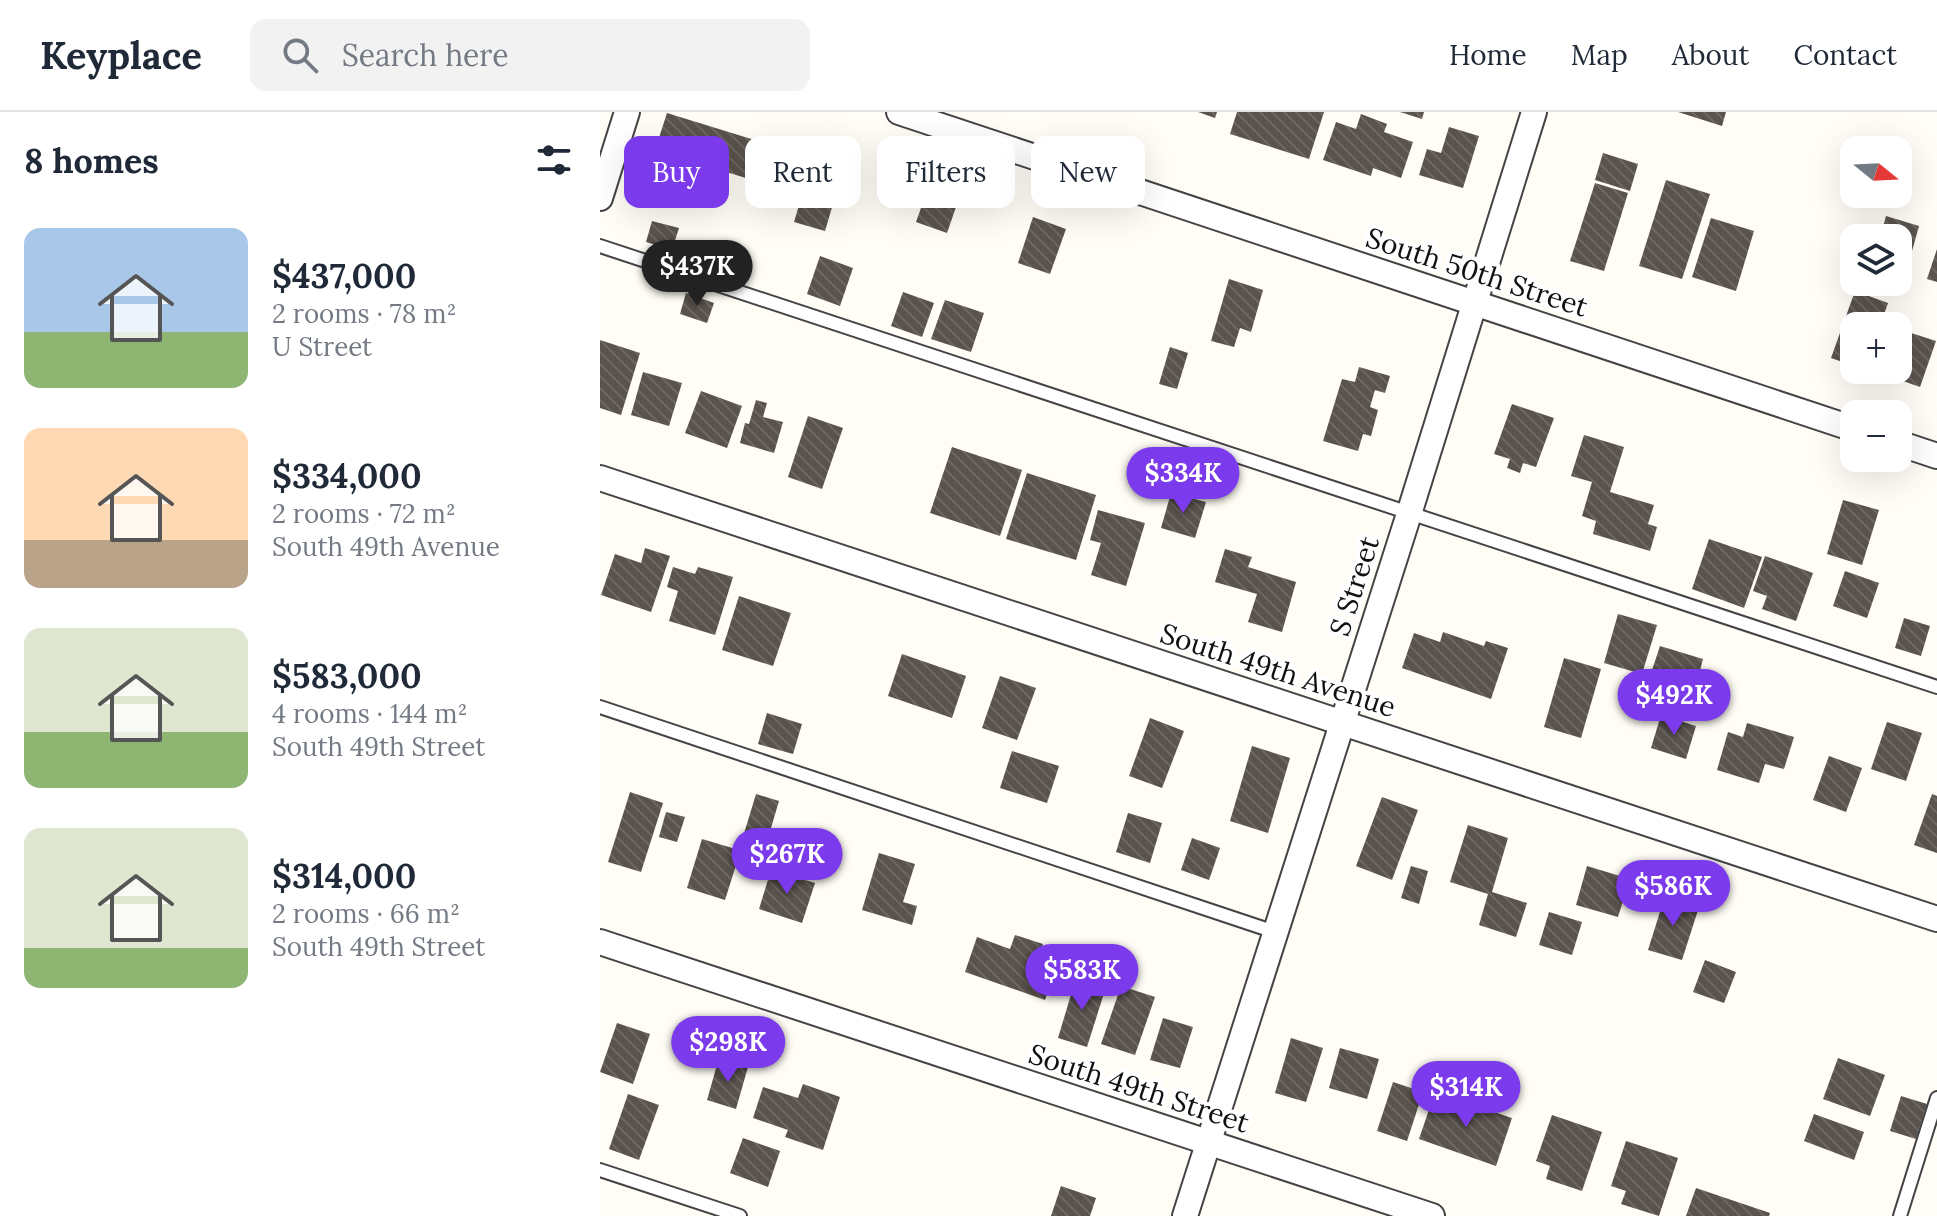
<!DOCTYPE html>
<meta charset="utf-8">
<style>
body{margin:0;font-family:Lora,serif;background:#f2f2f3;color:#1f2937;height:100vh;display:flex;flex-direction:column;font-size:30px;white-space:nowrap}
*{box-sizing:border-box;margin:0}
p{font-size:26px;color:#747a83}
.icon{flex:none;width:44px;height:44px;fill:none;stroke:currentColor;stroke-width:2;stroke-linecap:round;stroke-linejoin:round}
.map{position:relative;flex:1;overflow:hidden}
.drawer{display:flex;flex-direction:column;background:#fff;width:600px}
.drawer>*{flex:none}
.banner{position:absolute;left:24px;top:24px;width:760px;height:72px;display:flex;gap:16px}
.needle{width:52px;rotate:108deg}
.controls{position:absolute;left:1240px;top:24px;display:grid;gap:16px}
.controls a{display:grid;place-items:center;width:72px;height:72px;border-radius:16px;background:#fff;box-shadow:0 8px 32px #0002;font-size:40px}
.price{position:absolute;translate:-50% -68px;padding:0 18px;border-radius:28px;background:#7c3aed;color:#fff;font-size:26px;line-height:52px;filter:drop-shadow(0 2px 4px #0008)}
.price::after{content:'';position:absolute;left:50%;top:48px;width:24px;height:18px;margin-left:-12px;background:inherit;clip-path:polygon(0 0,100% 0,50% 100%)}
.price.active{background:#222;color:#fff}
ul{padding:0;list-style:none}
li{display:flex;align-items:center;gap:24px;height:200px;padding:0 24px}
li span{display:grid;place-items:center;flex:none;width:224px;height:160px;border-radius:16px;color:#555}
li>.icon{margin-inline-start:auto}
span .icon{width:96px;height:96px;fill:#fffc;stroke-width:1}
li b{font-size:34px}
h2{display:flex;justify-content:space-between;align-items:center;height:96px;padding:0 24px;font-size:34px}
.pill{padding:0 28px;border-radius:16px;background:#fff;box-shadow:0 8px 32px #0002;font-size:28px;line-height:72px}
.pill.active{background:#7c3aed;color:#fff}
header{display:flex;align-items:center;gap:48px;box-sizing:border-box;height:112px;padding:0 40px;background:#fff;border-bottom:2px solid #e0e1e3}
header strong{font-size:38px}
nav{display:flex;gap:44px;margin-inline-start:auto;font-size:28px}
.search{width:560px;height:72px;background:#f2f2f3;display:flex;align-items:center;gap:20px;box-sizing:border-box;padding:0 28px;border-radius:16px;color:#747a83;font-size:30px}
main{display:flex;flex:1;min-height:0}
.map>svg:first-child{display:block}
.building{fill:url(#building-back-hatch)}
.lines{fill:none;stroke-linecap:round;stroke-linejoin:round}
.lane-casing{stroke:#444;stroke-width:16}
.street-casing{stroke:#444;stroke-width:28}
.lane{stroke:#fff;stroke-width:12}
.street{stroke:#fff;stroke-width:24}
.labels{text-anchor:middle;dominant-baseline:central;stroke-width:8;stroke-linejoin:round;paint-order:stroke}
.street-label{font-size:28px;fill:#111;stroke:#fff}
</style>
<header>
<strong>Keyplace</strong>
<div class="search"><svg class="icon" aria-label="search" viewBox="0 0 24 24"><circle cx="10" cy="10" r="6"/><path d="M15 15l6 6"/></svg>Search here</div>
<nav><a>Home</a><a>Map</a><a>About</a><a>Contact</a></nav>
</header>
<main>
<section class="drawer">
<h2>8 homes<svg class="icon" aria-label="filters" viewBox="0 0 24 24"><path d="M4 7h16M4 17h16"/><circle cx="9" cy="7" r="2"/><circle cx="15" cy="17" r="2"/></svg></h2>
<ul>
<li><span style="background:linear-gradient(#a9c7e8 65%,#8fb573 0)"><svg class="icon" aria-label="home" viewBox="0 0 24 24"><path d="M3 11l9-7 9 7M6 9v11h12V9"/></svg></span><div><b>$437,000</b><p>2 rooms · 78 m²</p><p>U Street</p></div></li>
<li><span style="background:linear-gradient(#ffd9b3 70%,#b9a48a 0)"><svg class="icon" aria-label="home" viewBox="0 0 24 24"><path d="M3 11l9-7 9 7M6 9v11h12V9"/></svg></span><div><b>$334,000</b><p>2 rooms · 72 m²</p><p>South 49th Avenue</p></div></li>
<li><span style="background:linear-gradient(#dfe7d0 65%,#8fb573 0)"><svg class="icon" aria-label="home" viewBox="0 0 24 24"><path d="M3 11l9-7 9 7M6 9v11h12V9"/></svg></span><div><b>$583,000</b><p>4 rooms · 144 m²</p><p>South 49th Street</p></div></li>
<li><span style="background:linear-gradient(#dfe7d0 75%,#8fb573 0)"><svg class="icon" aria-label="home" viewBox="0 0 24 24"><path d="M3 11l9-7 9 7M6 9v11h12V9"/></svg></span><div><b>$314,000</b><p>2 rooms · 66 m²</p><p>South 49th Street</p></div></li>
</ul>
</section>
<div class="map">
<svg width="1337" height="1104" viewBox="0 0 1337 1104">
<defs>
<pattern id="building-back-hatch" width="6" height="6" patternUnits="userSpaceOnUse" patternTransform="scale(2)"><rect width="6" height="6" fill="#5a524d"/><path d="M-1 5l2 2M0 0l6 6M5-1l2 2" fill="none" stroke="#6d6662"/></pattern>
</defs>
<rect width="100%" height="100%" fill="#fffdf5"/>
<g class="building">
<polygon points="598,0 617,0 615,6"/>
<polygon points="637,0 724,0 709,47 630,22"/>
<polygon points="800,0 824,0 822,7"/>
<polygon points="1078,0 1126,0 1122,14"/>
<polygon points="67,1 161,30 149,67 55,38"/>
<polygon points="761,2 787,12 784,20 813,30 801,66 773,56 771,64 723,48 736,10 756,17"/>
<polygon points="849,15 879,24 863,76 819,63 827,37 841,41"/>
<polygon points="1003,41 1038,52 1030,79 995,68"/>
<polygon points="213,46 244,55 225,119 194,110"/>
<polygon points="333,62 364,72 347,121 316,110"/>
<polygon points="1066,68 1110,82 1082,167 1039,154"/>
<polygon points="995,71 1028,81 1004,159 970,149"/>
<polygon points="1286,104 1319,114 1309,150 1298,147 1298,126 1280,126"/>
<polygon points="433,105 466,117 450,162 418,151"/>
<polygon points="1111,106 1154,119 1136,179 1092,165"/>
<polygon points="52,109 79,116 72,138 46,130"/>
<polygon points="1337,137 1337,170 1327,167"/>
<polygon points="220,144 253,156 240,194 207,182"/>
<polygon points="629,167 663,178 651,220 640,216 634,235 611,229"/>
<polygon points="1255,179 1288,191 1280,214 1254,214 1254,254 1231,246"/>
<polygon points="303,180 334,191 322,225 291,214"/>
<polygon points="86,181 114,191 107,211 80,202"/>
<polygon points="345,188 384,201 371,240 331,227"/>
<polygon points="1302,218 1336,229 1320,275 1286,263 1288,258 1298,258 1298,230"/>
<polygon points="0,228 40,241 21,303 0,296"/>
<polygon points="570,235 588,241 577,277 559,272"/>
<polygon points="759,255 790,264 785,281 775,278 770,295 778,298 771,324 763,322 758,339 723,329 742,267 755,270"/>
<polygon points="43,260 82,271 69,314 31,303"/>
<polygon points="101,279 142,294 127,336 85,321"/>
<polygon points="156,288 167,291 163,305 183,310 174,341 140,331 145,311 149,312"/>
<polygon points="912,292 954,306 936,355 923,351 920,361 907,356 910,347 894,342"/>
<polygon points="208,304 243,316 222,377 188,365"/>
<polygon points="984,323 1024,335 1010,380 1054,393 1048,412 1057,415 1050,439 993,422 996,409 982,404 992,370 971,364"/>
<polygon points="352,335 422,358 400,424 330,401"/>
<polygon points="427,361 496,383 476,448 406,427"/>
<polygon points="571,381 606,390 595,426 561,416"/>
<polygon points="1243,388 1279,398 1262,453 1227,442"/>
<polygon points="498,398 545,411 526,474 491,463 501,431 490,428"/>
<polygon points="1109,427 1162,445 1144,496 1092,477"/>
<polygon points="45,436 70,444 51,500 1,483 15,442 41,451"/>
<polygon points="625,437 652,445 648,455 696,470 682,520 648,510 657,482 615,470"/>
<polygon points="1165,444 1213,461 1196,509 1162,497 1167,484 1153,479"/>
<polygon points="73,455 95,462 98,455 133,465 115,523 69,509 78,479 67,475"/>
<polygon points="1245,459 1279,471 1267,506 1233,494"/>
<polygon points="139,484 191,501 173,554 122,538"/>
<polygon points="1018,502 1057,513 1042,562 1004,551"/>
<polygon points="1304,506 1330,514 1321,544 1295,536"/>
<polygon points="843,520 884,534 886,529 908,536 891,587 802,556 814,521 840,530"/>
<polygon points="1060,534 1103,547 1098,566 1113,570 1102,605 1079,598 1083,584 1047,573"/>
<polygon points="302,542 366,564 352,606 288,584"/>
<polygon points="964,546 1001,557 981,626 944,615"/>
<polygon points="400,564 436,576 417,628 382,616"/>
<polygon points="167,601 202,612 193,642 158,632"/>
<polygon points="1061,603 1096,614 1086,647 1051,636"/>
<polygon points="550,606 584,619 562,676 529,664"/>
<polygon points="1287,610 1322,621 1306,669 1271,657"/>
<polygon points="1147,611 1194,625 1184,657 1165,652 1159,671 1117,658 1128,620 1143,625"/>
<polygon points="652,634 690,646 668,721 630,709"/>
<polygon points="412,639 459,654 447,691 400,676"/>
<polygon points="1229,644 1262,656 1246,700 1213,688"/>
<polygon points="30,680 63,691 41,760 8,750"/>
<polygon points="156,682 179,689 160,753 138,747 125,788 87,776 102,727 139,738"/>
<polygon points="1332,682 1337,684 1337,741 1314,733"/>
<polygon points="782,685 818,698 792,768 756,754"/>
<polygon points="66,700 85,705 77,730 59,725"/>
<polygon points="528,701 562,711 550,751 516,740"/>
<polygon points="868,713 908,726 892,780 927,791 916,825 879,813 888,782 850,770"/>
<polygon points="592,726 620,736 609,768 581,758"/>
<polygon points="279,741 315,752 303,790 317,794 312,813 262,798"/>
<polygon points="811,754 828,759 819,792 801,786"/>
<polygon points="987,754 1030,767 1018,805 976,793"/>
<polygon points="171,758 215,771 202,811 159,797"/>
<polygon points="1065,784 1099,795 1082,848 1048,838"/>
<polygon points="949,800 982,810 972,843 939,833"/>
<polygon points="415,823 443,832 438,844 458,850 445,888 365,860 377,825 410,837"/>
<polygon points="1105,848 1136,860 1124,891 1093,880"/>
<polygon points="476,866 506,875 487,935 458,926"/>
<polygon points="521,874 555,885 535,943 501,932"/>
<polygon points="563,906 593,915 580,956 550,948"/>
<polygon points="17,911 50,922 33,972 0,960"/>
<polygon points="691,926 723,936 706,990 675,981"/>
<polygon points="740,936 779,947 767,987 729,976"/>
<polygon points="119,946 148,955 136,997 107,988"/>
<polygon points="1238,946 1285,963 1270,1004 1223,987"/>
<polygon points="793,970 823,980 807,1029 777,1019"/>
<polygon points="203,972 240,985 223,1038 185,1025 188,1018 153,1006 163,975 198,986"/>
<polygon points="835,980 912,1006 896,1054 819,1027"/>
<polygon points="28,982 59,993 39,1048 9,1037"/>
<polygon points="1301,984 1327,992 1316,1027 1290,1019"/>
<polygon points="1214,1002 1264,1020 1254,1048 1204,1029"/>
<polygon points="952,1003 1002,1020 982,1079 946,1067 950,1054 936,1049"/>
<polygon points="143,1026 180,1039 168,1075 130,1061"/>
<polygon points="1026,1029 1078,1046 1059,1104 1021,1092 1026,1079 1011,1074"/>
<polygon points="461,1074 496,1086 490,1104 451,1104"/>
<polygon points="1096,1076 1170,1101 1169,1104 1086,1104"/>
</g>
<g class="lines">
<g class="lane-casing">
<g id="lane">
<polyline points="0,134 1337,575"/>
<polyline points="0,595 675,820"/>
<polyline points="0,1058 140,1104"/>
<polyline points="1300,1104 1337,986"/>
</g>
</g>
<g class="street-casing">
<g id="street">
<polyline points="299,0 1254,317"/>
<polyline points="0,86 27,0"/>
<polyline points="1298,331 1337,344"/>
<polyline points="0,366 1337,807"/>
<polyline points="0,830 832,1104"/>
<polyline points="585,1104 809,402 934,0"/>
</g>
</g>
<use href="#lane" class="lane"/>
<use href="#street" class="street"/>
</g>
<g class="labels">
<g class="street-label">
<text transform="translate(877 160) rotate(18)">South 50th Street</text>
<text transform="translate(754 474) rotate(-72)">S Street</text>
<text transform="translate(678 558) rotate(18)">South 49th Avenue</text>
<text transform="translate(539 976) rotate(18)">South 49th Street</text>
</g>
</g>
</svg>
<div class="controls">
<a><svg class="needle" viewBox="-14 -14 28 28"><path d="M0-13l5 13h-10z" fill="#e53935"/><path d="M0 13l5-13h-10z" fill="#747a83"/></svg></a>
<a><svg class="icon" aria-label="layers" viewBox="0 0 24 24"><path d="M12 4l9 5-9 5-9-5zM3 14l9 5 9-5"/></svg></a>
<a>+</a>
<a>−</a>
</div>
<b class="price active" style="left:97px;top:196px">$437K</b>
<b class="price" style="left:583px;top:403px">$334K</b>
<b class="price" style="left:1074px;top:625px">$492K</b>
<b class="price" style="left:187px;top:784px">$267K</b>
<b class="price" style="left:1073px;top:816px">$586K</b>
<b class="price" style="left:482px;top:900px">$583K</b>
<b class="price" style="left:128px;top:972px">$298K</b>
<b class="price" style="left:866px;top:1017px">$314K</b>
<div class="banner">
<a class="pill active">Buy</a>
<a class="pill">Rent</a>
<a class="pill">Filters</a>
<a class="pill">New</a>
</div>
</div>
</main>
